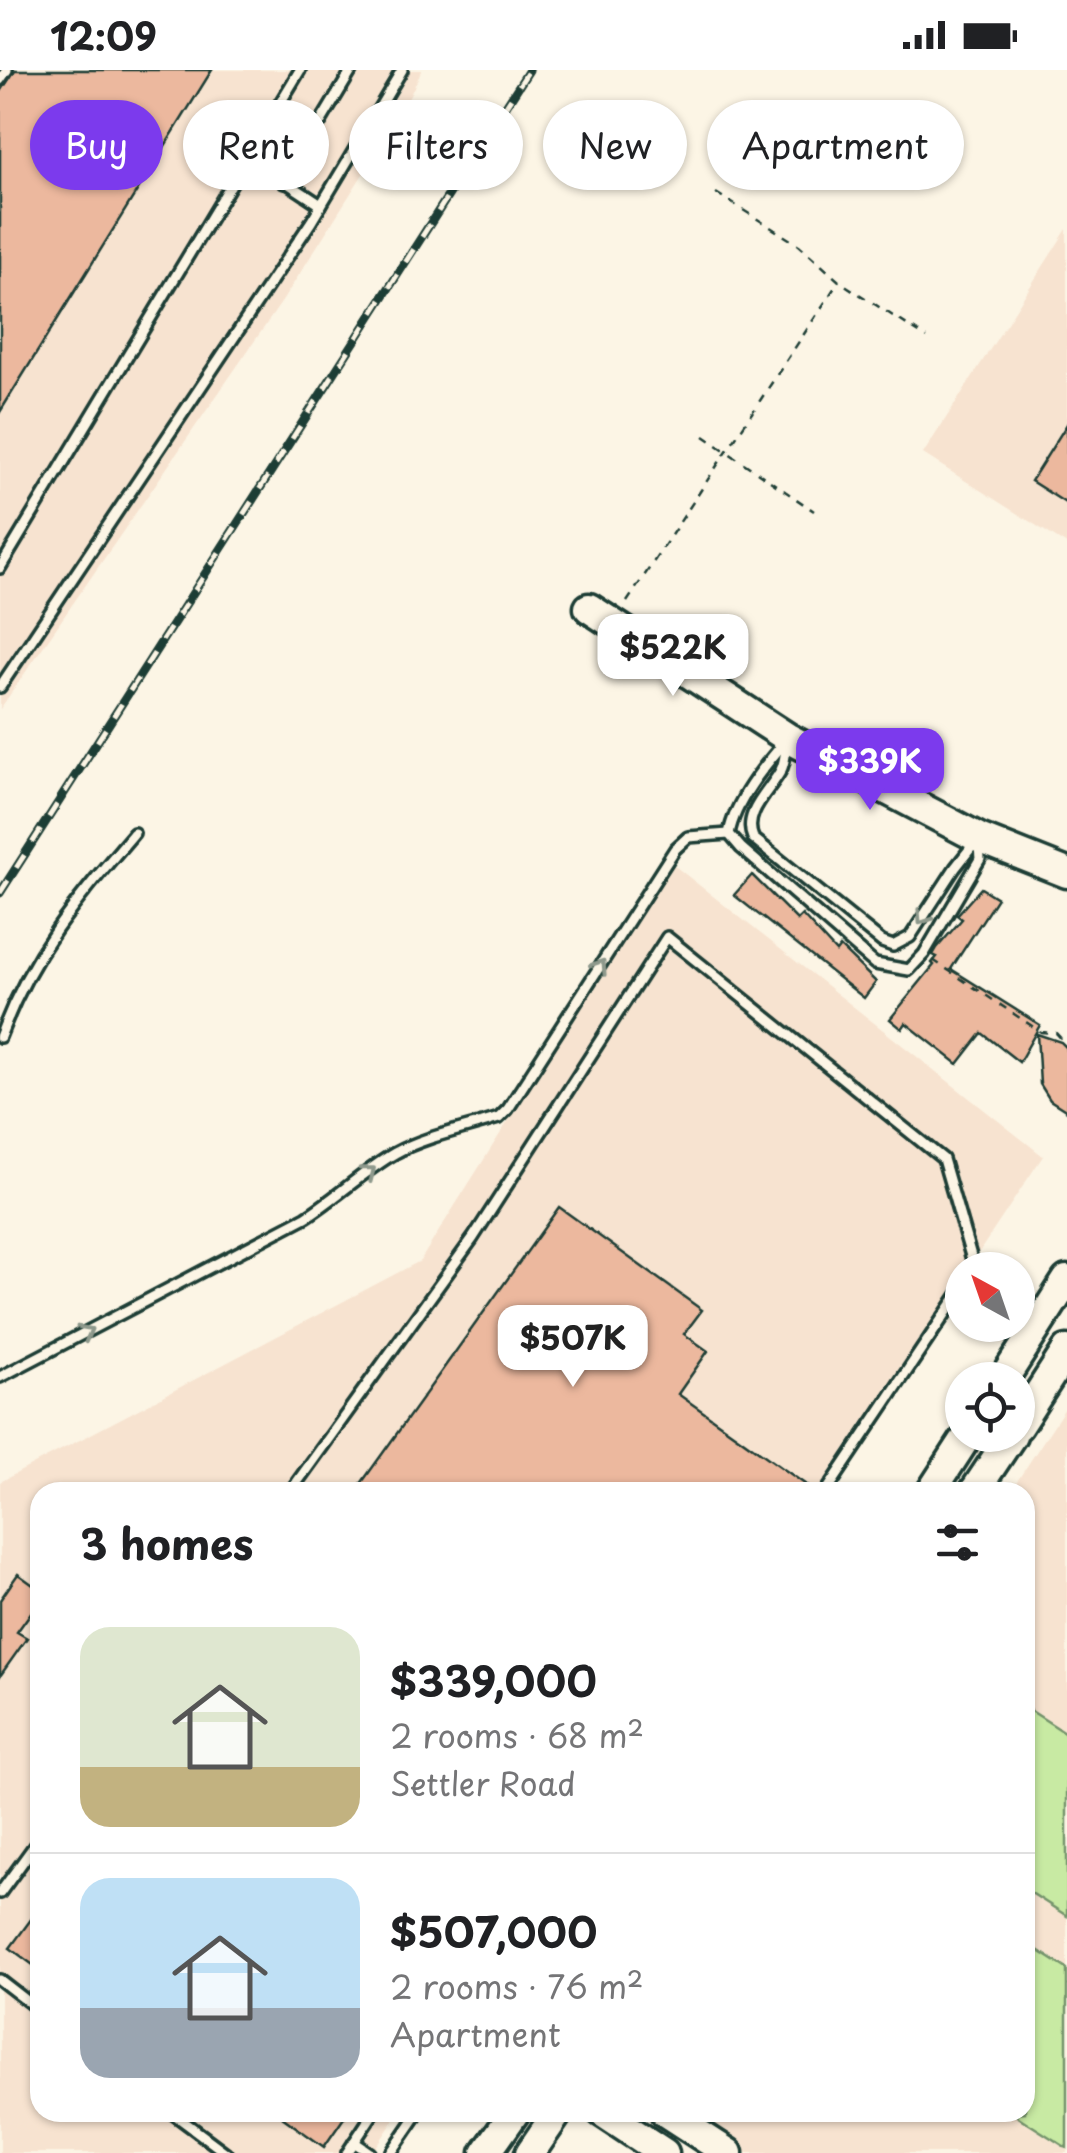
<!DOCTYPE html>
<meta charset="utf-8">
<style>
body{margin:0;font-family:"Playpen Sans",sans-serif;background:#f6f6f6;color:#202124;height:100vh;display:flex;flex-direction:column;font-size:38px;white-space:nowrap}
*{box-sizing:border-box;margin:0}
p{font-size:32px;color:#757577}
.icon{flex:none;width:55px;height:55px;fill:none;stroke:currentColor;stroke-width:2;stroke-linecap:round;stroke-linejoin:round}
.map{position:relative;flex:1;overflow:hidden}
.drawer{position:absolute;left:30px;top:1412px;width:1005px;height:640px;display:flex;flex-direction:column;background:#fff;border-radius:30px;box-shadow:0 2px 8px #0004}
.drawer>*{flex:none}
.guide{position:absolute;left:30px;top:30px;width:1008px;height:90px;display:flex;gap:20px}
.needle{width:65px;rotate:320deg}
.tools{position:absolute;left:945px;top:1182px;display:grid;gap:20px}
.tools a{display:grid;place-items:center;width:90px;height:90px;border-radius:50%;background:#fff;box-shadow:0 2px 8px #0004;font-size:50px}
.price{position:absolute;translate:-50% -85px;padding:0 22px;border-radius:20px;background:#fff;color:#222;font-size:32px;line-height:65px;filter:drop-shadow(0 2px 5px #0008)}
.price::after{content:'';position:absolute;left:50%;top:60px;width:30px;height:22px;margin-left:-15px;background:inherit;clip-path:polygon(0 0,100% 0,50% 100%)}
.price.on{background:#7c3aed;color:#fff}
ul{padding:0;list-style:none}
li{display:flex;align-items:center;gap:30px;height:250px;padding:0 50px}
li+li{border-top:2px solid #e0e0e0}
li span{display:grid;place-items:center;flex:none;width:280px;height:200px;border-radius:30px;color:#555}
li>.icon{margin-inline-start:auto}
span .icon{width:120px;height:120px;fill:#fffc;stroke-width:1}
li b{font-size:42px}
h2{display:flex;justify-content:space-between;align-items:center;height:120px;padding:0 50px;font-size:42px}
.tag{padding:0 35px;border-radius:45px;background:#fff;box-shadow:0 2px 8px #0004;font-size:35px;line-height:90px}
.tag.on{background:#7c3aed;color:#fff}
.status{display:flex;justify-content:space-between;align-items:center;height:70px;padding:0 50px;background:#fff;direction:ltr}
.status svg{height:28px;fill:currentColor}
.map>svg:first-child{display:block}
.built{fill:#f7e3d0}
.green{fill:#c8eaa3;stroke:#74946c;stroke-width:2.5}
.building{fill:#ecb89e;stroke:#1f3d34;stroke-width:2.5}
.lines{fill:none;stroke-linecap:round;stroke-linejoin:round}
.lane-casing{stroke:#1f3d34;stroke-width:16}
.secondary-casing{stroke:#1f3d34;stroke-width:35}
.path{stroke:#1f3d34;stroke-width:2.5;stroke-dasharray:8 8;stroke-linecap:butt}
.lane{stroke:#fcf5e5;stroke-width:9}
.secondary{stroke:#fcf5e5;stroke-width:28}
.rail-casing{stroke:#1f3d34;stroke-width:9}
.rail{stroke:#fcf5e5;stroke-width:5;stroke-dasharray:15;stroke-linecap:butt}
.oneway{stroke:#8e998c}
</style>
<div class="status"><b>12:09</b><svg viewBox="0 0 49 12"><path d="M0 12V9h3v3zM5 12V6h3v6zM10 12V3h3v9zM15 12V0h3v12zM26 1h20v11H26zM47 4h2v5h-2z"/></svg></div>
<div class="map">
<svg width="1067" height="2083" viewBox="0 0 1067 2083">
<rect width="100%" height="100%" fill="#fcf5e5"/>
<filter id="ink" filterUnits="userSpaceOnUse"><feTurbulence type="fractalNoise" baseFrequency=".01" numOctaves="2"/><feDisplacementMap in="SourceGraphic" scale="20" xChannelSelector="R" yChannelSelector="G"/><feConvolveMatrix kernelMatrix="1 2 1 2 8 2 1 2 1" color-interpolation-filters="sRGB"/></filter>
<g filter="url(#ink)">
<g class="built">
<polygon points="0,0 422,0 401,44 283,230 0,639"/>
<polygon points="1067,159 1067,475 923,384"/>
<polygon points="671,793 1043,1086 967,1200 962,1200 962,1206 817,1422 40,1422 40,2042 399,2043 372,2083 0,2083 0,1412 420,1191"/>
<polygon points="1067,1335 1067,2083 747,2083 681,2043 1025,2042 1025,1422 1010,1422"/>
</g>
<g class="green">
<polygon points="1025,1637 1067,1664 1067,1846 1025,1819"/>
<polygon points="1025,1872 1067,1899 1067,2078 1012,2043 1025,2042"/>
</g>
<g class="building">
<polygon points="15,0 212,0 0,342 0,23"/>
<polygon points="1067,354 1067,434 1031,411"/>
<polygon points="752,805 797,850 802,845 836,882 840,877 876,912 864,928 734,825"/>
<polygon points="981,818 997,828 951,899 1040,955 1019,992 982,963 958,994 906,953 902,959 890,949 934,895 932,893 937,887 933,885 937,878 962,849 957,845"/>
<polygon points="1037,964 1061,972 1067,978 1067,1041 1050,1030 1040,1014"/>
<polygon points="559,1137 702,1240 684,1264 708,1281 678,1324 816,1422 355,1422"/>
<polygon points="18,1504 40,1520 40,1530 17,1562 27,1568 0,1606 0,1530"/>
<polygon points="40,1837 40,1900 10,1878"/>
<polygon points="275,2042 348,2042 324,2077"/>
</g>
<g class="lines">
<g class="lane-casing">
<g id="lane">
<polyline points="0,10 7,0"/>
<polyline points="248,87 321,135"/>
<polyline points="284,113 352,0"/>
<polyline points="0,498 300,0"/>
<polyline points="0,617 311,152 402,0"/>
<path d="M785,672c-21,24 -50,59 -56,92l12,14 134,116 34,6 15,-16 56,-95 -1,-13"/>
<path d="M787,675c-2,8 -2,17 -6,25 -11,21 -39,43 -28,68l129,104 11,4 17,-9 45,-69 22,-28"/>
<path d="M0,967c32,-85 76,-136 134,-204"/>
<path d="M0,1307l306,-160c31,-20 58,-46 89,-64 31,-17 70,-24 104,-35l9,-9 167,-260 13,-12 41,-3"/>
<polyline points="290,1422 473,1168 667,867 943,1089 975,1200"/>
<polyline points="826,1422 962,1219"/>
<polyline points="0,1823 40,1768"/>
<polyline points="0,1910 40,1941"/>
<polyline points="171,2042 226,2083"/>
<polyline points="354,2072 370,2083"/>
<polyline points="347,2083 374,2042"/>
<polyline points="391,2083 419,2042"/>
</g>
</g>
<g class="secondary-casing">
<g id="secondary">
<polyline points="589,538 788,668 979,768 1067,803"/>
<polyline points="1003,1310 1067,1210"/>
<polyline points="1018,1356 1067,1280"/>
<polyline points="931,1422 968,1365"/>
<polyline points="974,1422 1012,1365"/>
<polyline points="602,2042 664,2083"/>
<polyline points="665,2042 728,2083"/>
<polyline points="486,2083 515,2042"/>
<polyline points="530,2083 558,2042"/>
</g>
</g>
<g class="path">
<polyline points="716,123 799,175 839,211 927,268"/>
<polyline points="704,366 814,441"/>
<polyline points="627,532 839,211"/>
<polyline points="933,890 1041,962 1056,963 1067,975"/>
</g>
<use href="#lane" class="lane"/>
<use href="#secondary" class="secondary"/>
<g class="rail-casing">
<polyline id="rail" points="0,823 529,0"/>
</g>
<use href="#rail" class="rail"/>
</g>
<defs><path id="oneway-chevron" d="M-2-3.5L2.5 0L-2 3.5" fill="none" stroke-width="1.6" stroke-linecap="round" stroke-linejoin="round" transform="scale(2.5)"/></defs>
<g class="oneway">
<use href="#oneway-chevron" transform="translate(923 848) rotate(123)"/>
<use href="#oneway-chevron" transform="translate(600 896) rotate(-57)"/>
<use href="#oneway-chevron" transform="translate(369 1102) rotate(-38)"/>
<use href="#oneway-chevron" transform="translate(86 1262) rotate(-28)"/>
</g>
</g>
</svg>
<div class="tools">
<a><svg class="needle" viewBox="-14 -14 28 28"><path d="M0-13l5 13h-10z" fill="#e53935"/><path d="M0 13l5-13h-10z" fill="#757577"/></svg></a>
<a><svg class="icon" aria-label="locate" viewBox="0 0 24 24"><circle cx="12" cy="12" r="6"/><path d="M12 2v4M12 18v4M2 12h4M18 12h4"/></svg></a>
</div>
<b class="price" style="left:673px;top:629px">$522K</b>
<b class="price on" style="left:870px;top:743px">$339K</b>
<b class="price" style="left:573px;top:1320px">$507K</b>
<div class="guide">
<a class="tag on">Buy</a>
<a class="tag">Rent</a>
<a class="tag">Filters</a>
<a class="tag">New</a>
<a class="tag">Apartment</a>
</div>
<section class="drawer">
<h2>3 homes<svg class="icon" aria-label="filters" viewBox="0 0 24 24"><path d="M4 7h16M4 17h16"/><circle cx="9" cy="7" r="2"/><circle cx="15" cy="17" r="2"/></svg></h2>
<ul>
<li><span style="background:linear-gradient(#dfe7d0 70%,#c2b280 0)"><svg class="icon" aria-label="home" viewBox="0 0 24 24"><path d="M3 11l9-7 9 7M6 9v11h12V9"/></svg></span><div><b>$339,000</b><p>2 rooms · 68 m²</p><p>Settler Road</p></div></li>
<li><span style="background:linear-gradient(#bfe0f5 65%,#9aa5b1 0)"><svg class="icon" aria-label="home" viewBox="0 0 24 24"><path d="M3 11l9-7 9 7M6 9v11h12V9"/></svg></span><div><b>$507,000</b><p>2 rooms · 76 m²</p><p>Apartment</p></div></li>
</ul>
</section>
</div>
